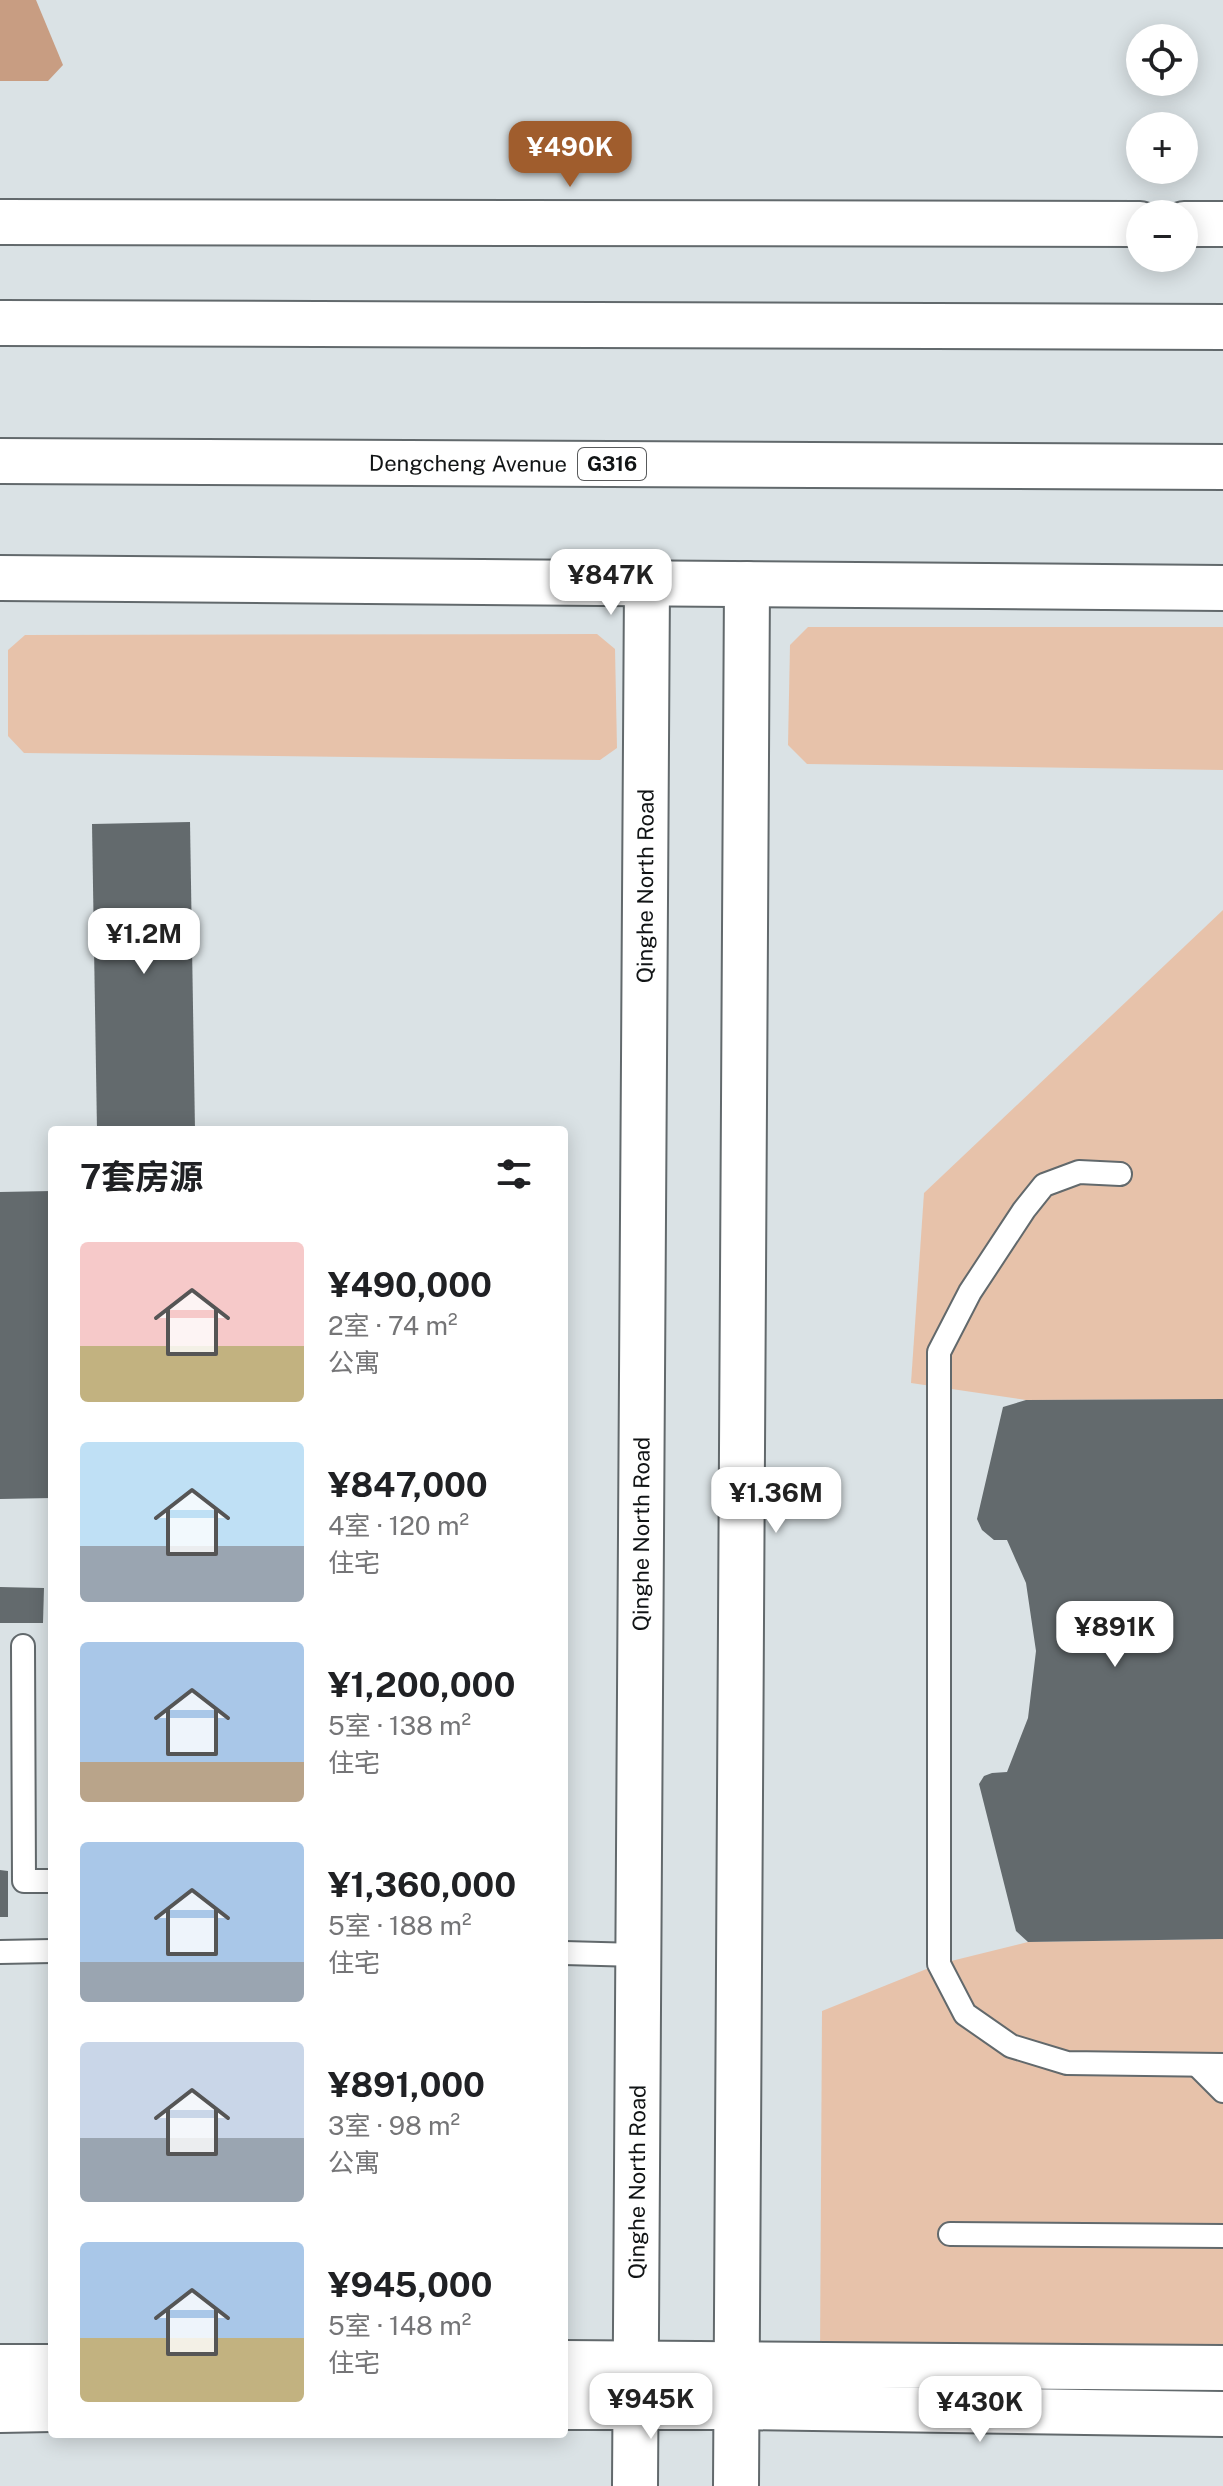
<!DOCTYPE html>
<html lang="zh">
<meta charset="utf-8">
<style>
body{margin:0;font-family:"Public Sans","Noto Sans SC",sans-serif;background:#f6f6f6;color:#202124;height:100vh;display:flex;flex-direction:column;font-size:30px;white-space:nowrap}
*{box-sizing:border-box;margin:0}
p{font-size:26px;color:#757577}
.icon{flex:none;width:44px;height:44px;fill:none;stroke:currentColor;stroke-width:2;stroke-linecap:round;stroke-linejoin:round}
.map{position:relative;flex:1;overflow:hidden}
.side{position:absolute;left:48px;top:1126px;width:520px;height:1312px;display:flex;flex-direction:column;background:#fff;border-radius:8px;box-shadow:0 4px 20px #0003}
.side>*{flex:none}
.controls{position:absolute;left:1126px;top:24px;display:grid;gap:16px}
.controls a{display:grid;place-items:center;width:72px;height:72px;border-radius:50%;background:#fff;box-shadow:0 4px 20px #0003;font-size:40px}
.price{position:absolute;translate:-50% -68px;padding:0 18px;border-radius:16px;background:#fff;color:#222;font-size:26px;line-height:52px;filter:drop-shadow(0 2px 4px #0008)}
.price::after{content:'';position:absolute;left:50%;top:48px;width:24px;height:18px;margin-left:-12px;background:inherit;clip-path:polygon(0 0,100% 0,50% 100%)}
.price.active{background:#a05d2d;color:#fff}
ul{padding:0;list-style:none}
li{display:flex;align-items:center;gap:24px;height:200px;padding:0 32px}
li span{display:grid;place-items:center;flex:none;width:224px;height:160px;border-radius:8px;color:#555}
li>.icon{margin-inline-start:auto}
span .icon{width:96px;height:96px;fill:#fffc;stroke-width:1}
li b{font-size:34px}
h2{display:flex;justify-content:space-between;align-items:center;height:96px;padding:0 32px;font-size:34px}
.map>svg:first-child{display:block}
.green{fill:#e7c2aa}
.water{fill:#c89d82}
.building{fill:#636a6d}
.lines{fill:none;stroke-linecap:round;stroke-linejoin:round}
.lane-casing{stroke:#62696c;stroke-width:26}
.secondary-casing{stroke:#62696c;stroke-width:48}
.highway-casing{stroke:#62696c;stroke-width:48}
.lane{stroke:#fff;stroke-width:22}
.secondary{stroke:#fff;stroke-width:44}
.highway{stroke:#fff;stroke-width:44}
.labels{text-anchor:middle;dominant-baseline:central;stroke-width:6;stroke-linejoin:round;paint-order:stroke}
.shield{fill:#fff;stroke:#585a5b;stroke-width:2}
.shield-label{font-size:20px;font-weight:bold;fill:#111415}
.street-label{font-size:22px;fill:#111415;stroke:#fff}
</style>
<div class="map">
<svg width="1223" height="2486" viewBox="0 0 1223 2486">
<rect width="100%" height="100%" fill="#dae2e5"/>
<g class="green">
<polygon points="808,627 1223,627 1223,770 807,764 788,745 790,645"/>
<polygon points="597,634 615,649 617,748 600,760 24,753 8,736 8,650 25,635"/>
<polygon points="1223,910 1223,1399 1026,1400 911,1383 924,1193"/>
<polygon points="1223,1939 1223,2358 820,2356 822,2011 939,1964 1028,1942"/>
</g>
<polygon class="water" points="0,0 36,0 63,65 48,81 0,81"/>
<g class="building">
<polygon points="190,822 195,1130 97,1130 92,824"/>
<polygon points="52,1191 52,1498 0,1499 0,1192"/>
<polygon points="1223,1399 1223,1939 1028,1942 1016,1931 979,1784 984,1776 992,1773 1007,1772 1028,1718 1036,1651 1026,1583 1007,1540 994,1540 982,1530 977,1519 1003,1407 1026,1400"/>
<polygon points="0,1587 44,1588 43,1623 0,1623"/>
<polygon points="0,1870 8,1871 8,1917 0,1917"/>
</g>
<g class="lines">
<g class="lane-casing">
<g id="lane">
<polyline points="1120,1174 1079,1172 1044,1185 1024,1210 970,1292 939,1352 939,1964 965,2014 1011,2046 1067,2063 1223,2065"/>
<polyline points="23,1646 24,1881 52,1881"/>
<polyline points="0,1952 52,1951"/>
<polyline points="564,1953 638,1955"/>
<polyline points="1197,2065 1223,2091"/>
<polyline points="950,2234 1223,2236"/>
</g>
</g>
<g class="secondary-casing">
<g id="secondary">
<polyline points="0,222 1140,224"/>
<polyline points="1184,224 1223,224"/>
<polyline points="0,578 1223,588"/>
<polyline points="564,2363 1223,2368"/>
<polyline points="0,2367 52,2367"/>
<polyline points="564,2407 737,2407 1223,2414"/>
<polyline points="0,2410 52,2409"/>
<path id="s1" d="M635,2486l12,-1902"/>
<polyline points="736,2486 747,584"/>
</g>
</g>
<g class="highway-casing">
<g id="highway">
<polyline points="0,323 1223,327"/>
<path id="s2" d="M0,461l1223,6"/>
</g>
</g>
<use href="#lane" class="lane"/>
<use href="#secondary" class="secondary"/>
<use href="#highway" class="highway"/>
</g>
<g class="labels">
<rect class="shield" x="578" y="448" width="68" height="32" rx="6"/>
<g class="shield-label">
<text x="612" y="464">G316</text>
</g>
<g class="street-label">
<text stroke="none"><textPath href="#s2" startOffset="468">Dengcheng Avenue</textPath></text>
<text stroke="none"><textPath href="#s1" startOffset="1600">Qinghe North Road</textPath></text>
<text stroke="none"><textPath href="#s1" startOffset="952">Qinghe North Road</textPath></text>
<text stroke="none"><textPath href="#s1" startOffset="304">Qinghe North Road</textPath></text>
</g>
</g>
</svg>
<div class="controls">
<a><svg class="icon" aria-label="locate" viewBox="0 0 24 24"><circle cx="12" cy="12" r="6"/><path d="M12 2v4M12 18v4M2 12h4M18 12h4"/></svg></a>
<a>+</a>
<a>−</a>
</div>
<b class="price active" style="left:570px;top:189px">¥490K</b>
<b class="price" style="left:611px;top:617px">¥847K</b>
<b class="price" style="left:144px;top:976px">¥1.2M</b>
<b class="price" style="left:776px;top:1535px">¥1.36M</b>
<b class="price" style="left:1115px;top:1669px">¥891K</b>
<b class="price" style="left:651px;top:2441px">¥945K</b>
<b class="price" style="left:980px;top:2444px">¥430K</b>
<section class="side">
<h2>7套房源<svg class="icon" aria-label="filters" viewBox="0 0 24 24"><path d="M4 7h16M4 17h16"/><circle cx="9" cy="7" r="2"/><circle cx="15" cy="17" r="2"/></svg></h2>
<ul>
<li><span style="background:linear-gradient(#f6c9c9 65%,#c2b280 0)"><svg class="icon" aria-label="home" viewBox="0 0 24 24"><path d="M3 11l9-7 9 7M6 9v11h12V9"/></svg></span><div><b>¥490,000</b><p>2室 · 74 m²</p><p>公寓</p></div></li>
<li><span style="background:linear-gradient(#bfe0f5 65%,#9aa5b1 0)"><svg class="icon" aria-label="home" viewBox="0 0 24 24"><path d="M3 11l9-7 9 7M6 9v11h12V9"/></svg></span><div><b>¥847,000</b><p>4室 · 120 m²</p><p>住宅</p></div></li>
<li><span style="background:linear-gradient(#a9c7e8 75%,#b9a48a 0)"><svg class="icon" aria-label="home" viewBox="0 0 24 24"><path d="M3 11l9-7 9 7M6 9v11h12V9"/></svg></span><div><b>¥1,200,000</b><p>5室 · 138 m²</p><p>住宅</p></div></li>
<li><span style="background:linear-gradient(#a9c7e8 75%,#9aa5b1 0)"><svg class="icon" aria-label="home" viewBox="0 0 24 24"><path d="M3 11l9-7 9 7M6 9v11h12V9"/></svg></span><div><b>¥1,360,000</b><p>5室 · 188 m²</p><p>住宅</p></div></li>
<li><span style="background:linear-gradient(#c9d6e8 60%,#9aa5b1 0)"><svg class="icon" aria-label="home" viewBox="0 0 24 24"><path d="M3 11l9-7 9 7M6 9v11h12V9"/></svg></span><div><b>¥891,000</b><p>3室 · 98 m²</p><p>公寓</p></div></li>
<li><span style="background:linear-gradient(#a9c7e8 60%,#c2b280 0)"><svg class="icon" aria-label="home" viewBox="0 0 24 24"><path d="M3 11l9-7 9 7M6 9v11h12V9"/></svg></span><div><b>¥945,000</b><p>5室 · 148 m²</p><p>住宅</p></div></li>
</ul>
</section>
</div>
